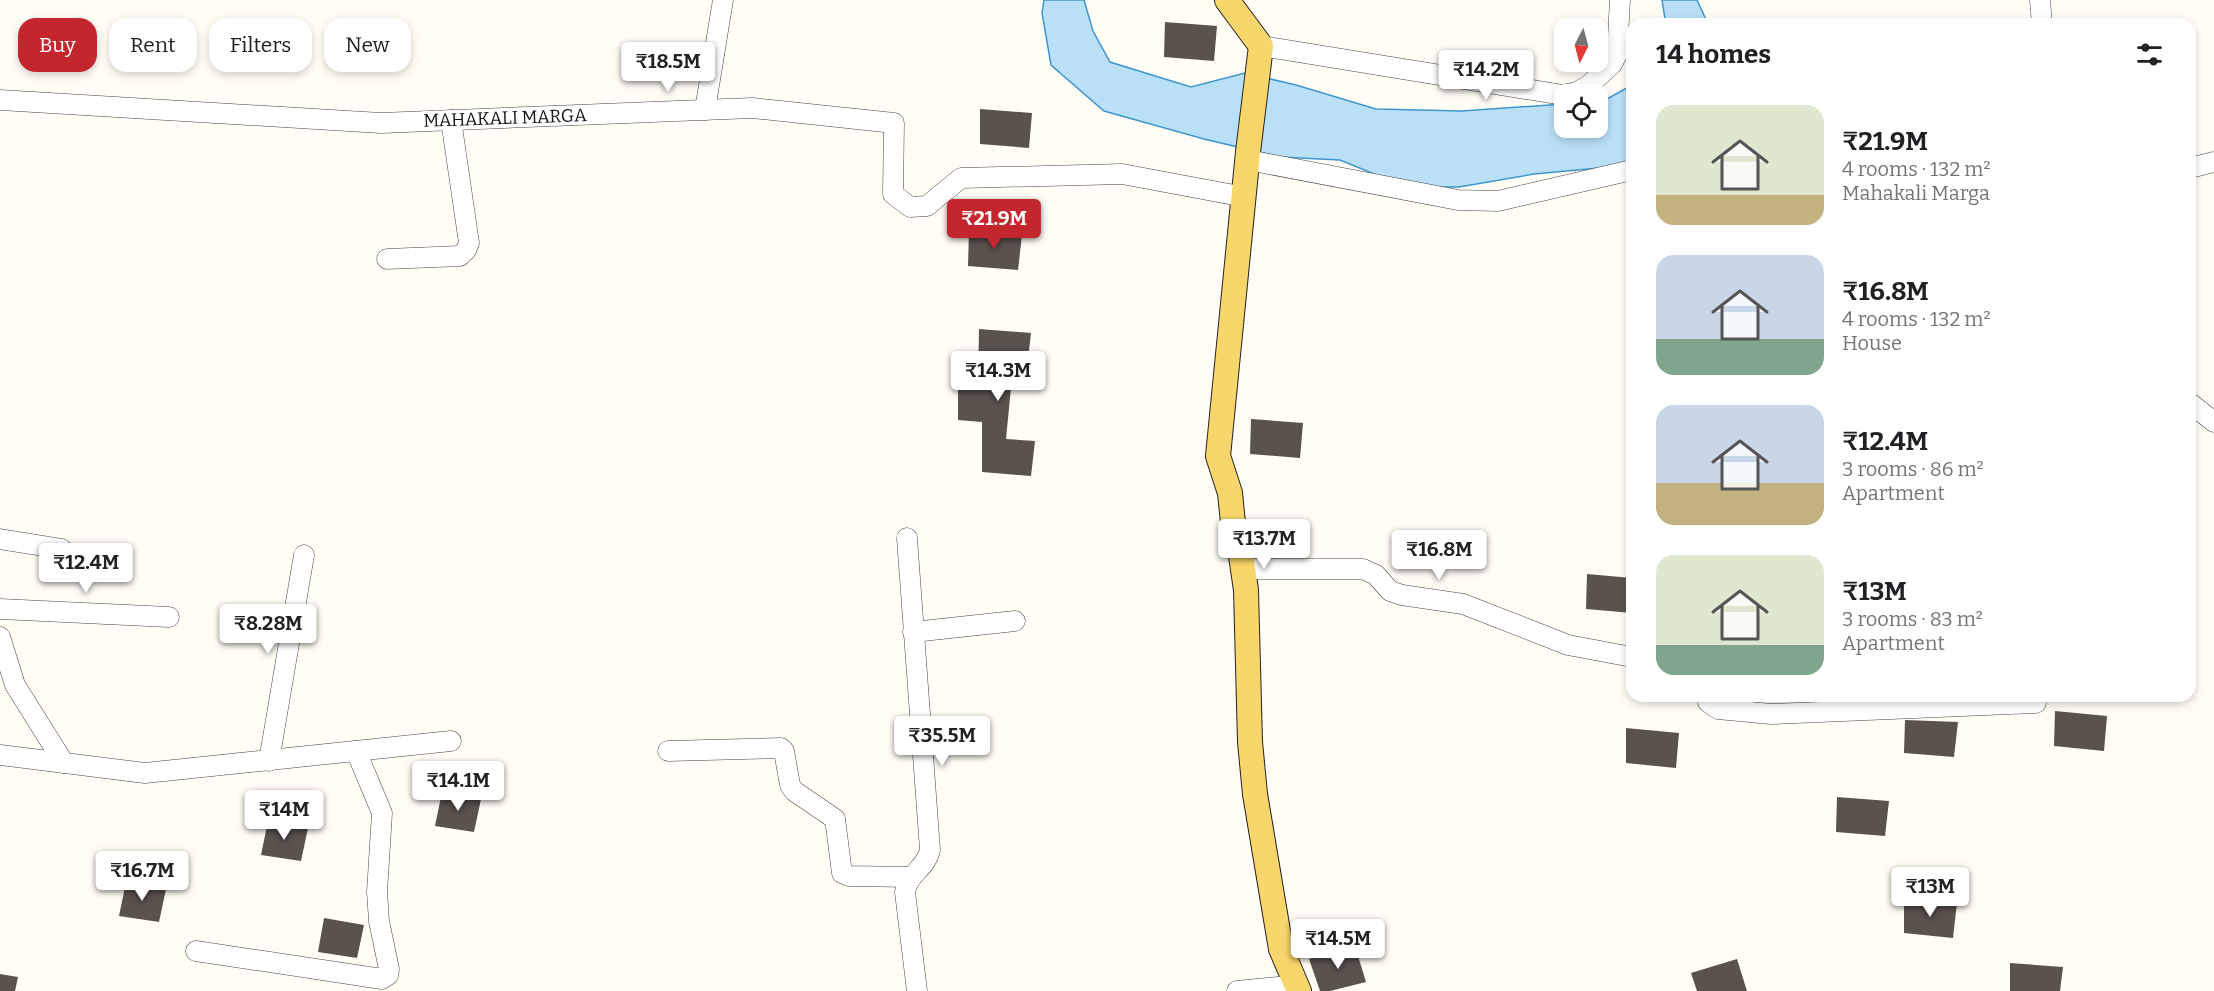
<!DOCTYPE html>
<meta charset="utf-8">
<style>
body{margin:0;font-family:Bitter,serif;background:#f6f6f6;color:#202124;height:100vh;display:flex;flex-direction:column;font-size:22px;white-space:nowrap}
*{box-sizing:border-box;margin:0}
p{font-size:20px;color:#757577}
.icon{flex:none;width:33px;height:33px;fill:none;stroke:currentColor;stroke-width:2;stroke-linecap:round;stroke-linejoin:round}
.map{position:relative;flex:1;overflow:hidden}
.panel{position:absolute;left:1626px;top:18px;width:570px;height:684px;display:flex;flex-direction:column;background:#fff;border-radius:18px;box-shadow:0 3px 9px #0003}
.panel>*{flex:none}
.guide{position:absolute;left:18px;top:18px;width:570px;height:54px;display:flex;gap:12px}
.needle{width:39px;rotate:186deg}
.fabs{position:absolute;left:1554px;top:18px;display:grid;gap:12px}
.fabs a{display:grid;place-items:center;width:54px;height:54px;border-radius:12px;background:#fff;box-shadow:0 3px 9px #0003;font-size:30px}
.price{position:absolute;translate:-50% -51px;padding:0 14px;border-radius:6px;background:#fff;color:#222;font-size:20px;line-height:39px;filter:drop-shadow(0 2px 3px #0008)}
.price::after{content:'';position:absolute;left:50%;top:36px;width:18px;height:14px;margin-left:-9px;background:inherit;clip-path:polygon(0 0,100% 0,50% 100%)}
.price.active{background:#c4262e;color:#fff}
ul{padding:0;list-style:none}
li{display:flex;align-items:center;gap:18px;height:150px;padding:0 30px}
li span{display:grid;place-items:center;flex:none;width:168px;height:120px;border-radius:18px;color:#555}
li>.icon{margin-inline-start:auto}
span .icon{width:72px;height:72px;fill:#fffc;stroke-width:1}
li b{font-size:26px}
h2{display:flex;justify-content:space-between;align-items:center;height:72px;padding:0 30px;font-size:26px}
.pill{padding:0 21px;border-radius:18px;background:#fff;box-shadow:0 3px 9px #0003;font-size:21px;line-height:54px}
.pill.active{background:#c4262e;color:#fff}
.map>svg:first-child{display:block}
.water{fill:#b9e0f7;stroke:#3f96cf;stroke-width:1.5}
.building{fill:#5a524d}
.lines{fill:none;stroke-linecap:round;stroke-linejoin:round}
.minor-casing{stroke:#444;stroke-width:21}
.major-casing{stroke:#222;stroke-width:26}
.minor{stroke:#fff;stroke-width:20}
.major{stroke:#f9d66b;stroke-width:24}
.labels{text-anchor:middle;dominant-baseline:central;stroke-width:6;stroke-linejoin:round;paint-order:stroke}
.street-label{font-size:18px;fill:#111;stroke:#fff}
</style>
<div class="map">
<svg width="2214" height="991" viewBox="0 0 2214 991">
<rect width="100%" height="100%" fill="#fffdf5"/>
<g class="water">
<polygon points="1044,0 1084,0 1093,31 1110,62 1191,87 1245,73 1296,85 1376,109 1462,111 1564,104 1564,128 1598,128 1598,100 1607,99 1632,85 1632,162 1610,167 1534,174 1459,187 1406,187 1340,160 1280,157 1204,139 1104,111 1051,65 1042,13"/>
<polygon points="1662,0 1697,0 1708,24 1663,24 1665,19"/>
</g>
<g class="building">
<polygon points="1165,22 1217,26 1214,61 1164,57"/>
<polygon points="980,109 1032,113 1029,148 980,144"/>
<polygon points="969,231 1022,235 1018,270 968,266"/>
<polygon points="979,329 1031,333 1027,368 1013,367 1006,439 1035,441 1031,476 982,472 982,422 958,420 958,385 978,386"/>
<polygon points="1251,419 1303,423 1300,458 1250,454"/>
<polygon points="1587,574 1632,578 1632,613 1586,609"/>
<polygon points="2055,711 2107,716 2104,751 2054,746"/>
<polygon points="1905,720 1958,722 1954,757 1904,753"/>
<polygon points="1626,728 1679,733 1676,768 1626,763"/>
<polygon points="442,792 481,799 474,832 435,826"/>
<polygon points="1837,797 1889,801 1885,836 1836,832"/>
<polygon points="268,821 308,828 301,861 261,855"/>
<polygon points="126,882 166,889 159,922 119,916"/>
<polygon points="1904,898 1957,903 1953,938 1904,933"/>
<polygon points="324,918 364,925 357,958 318,952"/>
<polygon points="1355,946 1366,982 1330,991 1320,991 1309,959"/>
<polygon points="1737,959 1747,991 1697,991 1691,973"/>
<polygon points="2010,963 2063,967 2060,991 2010,991"/>
<polygon points="0,974 18,977 15,991 0,991"/>
</g>
<g class="lines">
<g class="minor-casing">
<g id="minor">
<polyline points="2040,0 2042,24"/>
<polyline points="1261,46 1563,95 1577,92 1589,85 1612,64 1617,54 1620,0"/>
<polyline points="0,100 381,123 752,108 894,123 893,194 910,207 927,206 961,178 1122,174 1245,197"/>
<polyline points="705,110 723,0"/>
<polyline points="1248,160 1458,200 1498,201 1632,170"/>
<polyline points="2190,168 2214,162"/>
<polyline points="387,259 460,256 466,250 469,243 451,120"/>
<polyline points="2190,403 2214,422"/>
<path d="M907,538l23,312c-4,19 -22,23 -25,42l12,99"/>
<polyline points="0,539 62,549"/>
<polyline points="1243,569 1363,569 1376,575 1390,591 1402,595 1463,604 1568,645 1632,657"/>
<polyline points="0,609 169,617"/>
<polyline points="913,632 1015,621"/>
<polyline points="0,637 15,685 64,763"/>
<polyline points="1708,696 1708,702 1718,709 1771,714 2036,703"/>
<polyline points="668,751 781,748 784,751 790,785 794,791 835,819 842,873 849,876 911,877"/>
<polyline points="0,755 145,773 451,741"/>
<polyline points="269,761 304,555"/>
<polyline points="196,951 382,979 388,975 389,969 379,921 377,892 382,813 356,751"/>
<polyline points="1237,991 1297,985"/>
</g>
</g>
<g class="major-casing">
<polyline id="major" points="1227,0 1261,46 1248,152 1218,456 1230,493 1233,523 1240,549 1246,590 1250,742 1255,794 1281,949 1299,991"/>
</g>
<use href="#minor" class="minor"/>
<use href="#major" class="major"/>
</g>
<g class="labels">
<g class="street-label">
<text transform="translate(505 118) rotate(-2)">MAHAKALI MARGA</text>
</g>
</g>
</svg>
<div class="fabs">
<a><svg class="needle" viewBox="-14 -14 28 28"><path d="M0-13l5 13h-10z" fill="#e53935"/><path d="M0 13l5-13h-10z" fill="#757577"/></svg></a>
<a><svg class="icon" aria-label="locate" viewBox="0 0 24 24"><circle cx="12" cy="12" r="6"/><path d="M12 2v4M12 18v4M2 12h4M18 12h4"/></svg></a>
</div>
<b class="price" style="left:668px;top:93px">₹18.5M</b>
<b class="price" style="left:1486px;top:101px">₹14.2M</b>
<b class="price active" style="left:994px;top:250px">₹21.9M</b>
<b class="price" style="left:998px;top:402px">₹14.3M</b>
<b class="price" style="left:1264px;top:570px">₹13.7M</b>
<b class="price" style="left:1439px;top:581px">₹16.8M</b>
<b class="price" style="left:86px;top:594px">₹12.4M</b>
<b class="price" style="left:268px;top:655px">₹8.28M</b>
<b class="price" style="left:942px;top:767px">₹35.5M</b>
<b class="price" style="left:458px;top:812px">₹14.1M</b>
<b class="price" style="left:284px;top:841px">₹14M</b>
<b class="price" style="left:142px;top:902px">₹16.7M</b>
<b class="price" style="left:1930px;top:918px">₹13M</b>
<b class="price" style="left:1338px;top:970px">₹14.5M</b>
<div class="guide">
<a class="pill active">Buy</a>
<a class="pill">Rent</a>
<a class="pill">Filters</a>
<a class="pill">New</a>
</div>
<section class="panel">
<h2>14 homes<svg class="icon" aria-label="filters" viewBox="0 0 24 24"><path d="M4 7h16M4 17h16"/><circle cx="9" cy="7" r="2"/><circle cx="15" cy="17" r="2"/></svg></h2>
<ul>
<li><span style="background:linear-gradient(#dfe7d0 75%,#c2b280 0)"><svg class="icon" aria-label="home" viewBox="0 0 24 24"><path d="M3 11l9-7 9 7M6 9v11h12V9"/></svg></span><div><b>₹21.9M</b><p>4 rooms · 132 m²</p><p>Mahakali Marga</p></div></li>
<li><span style="background:linear-gradient(#c9d6e8 70%,#7fa58c 0)"><svg class="icon" aria-label="home" viewBox="0 0 24 24"><path d="M3 11l9-7 9 7M6 9v11h12V9"/></svg></span><div><b>₹16.8M</b><p>4 rooms · 132 m²</p><p>House</p></div></li>
<li><span style="background:linear-gradient(#c9d6e8 65%,#c2b280 0)"><svg class="icon" aria-label="home" viewBox="0 0 24 24"><path d="M3 11l9-7 9 7M6 9v11h12V9"/></svg></span><div><b>₹12.4M</b><p>3 rooms · 86 m²</p><p>Apartment</p></div></li>
<li><span style="background:linear-gradient(#dfe7d0 75%,#7fa58c 0)"><svg class="icon" aria-label="home" viewBox="0 0 24 24"><path d="M3 11l9-7 9 7M6 9v11h12V9"/></svg></span><div><b>₹13M</b><p>3 rooms · 83 m²</p><p>Apartment</p></div></li>
</ul>
</section>
</div>
